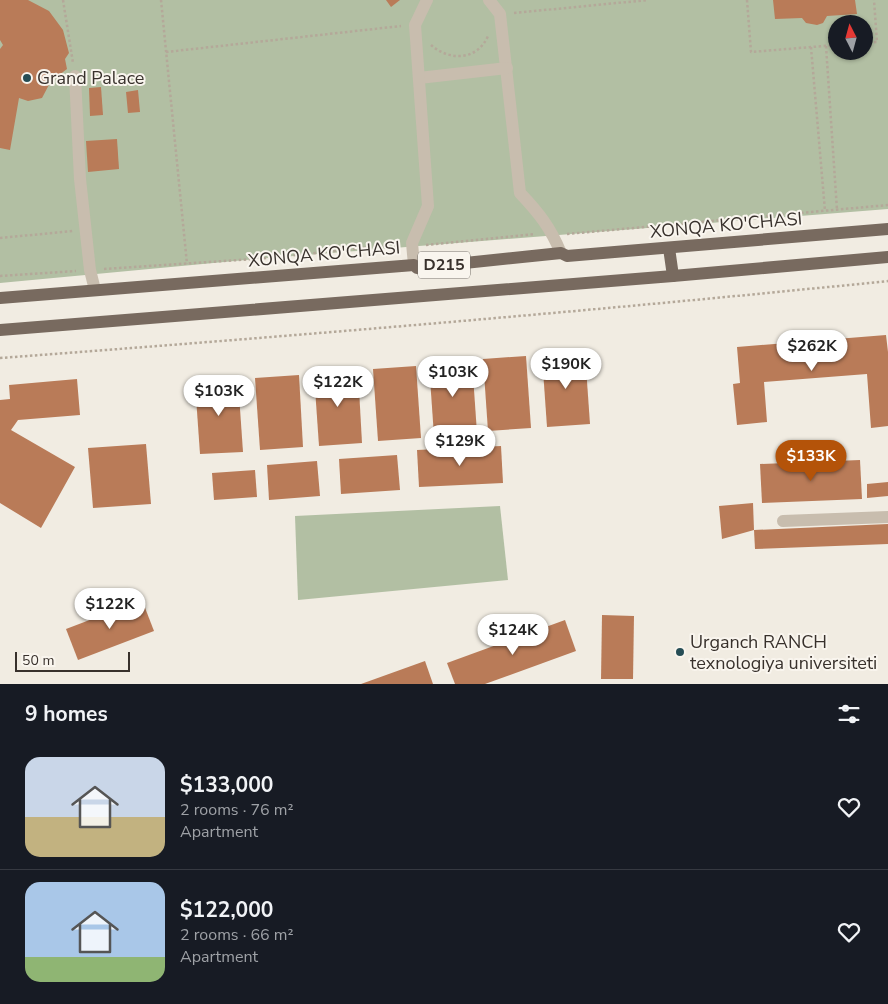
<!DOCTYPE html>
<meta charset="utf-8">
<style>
body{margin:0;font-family:"Nunito Sans",sans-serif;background:#242831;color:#f1f3f6;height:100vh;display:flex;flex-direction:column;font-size:19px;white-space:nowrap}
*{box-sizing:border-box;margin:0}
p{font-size:16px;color:#9ea1a6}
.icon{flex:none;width:28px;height:28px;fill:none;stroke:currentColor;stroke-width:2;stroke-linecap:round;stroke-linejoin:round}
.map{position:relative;height:684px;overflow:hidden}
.panel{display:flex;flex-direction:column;background:#171b24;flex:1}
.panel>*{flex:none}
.needle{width:32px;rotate:354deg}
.tools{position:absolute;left:828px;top:15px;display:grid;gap:10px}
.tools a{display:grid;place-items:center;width:45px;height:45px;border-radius:50%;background:#171b24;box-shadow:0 1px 4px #0004;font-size:25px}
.scale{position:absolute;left:15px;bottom:12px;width:115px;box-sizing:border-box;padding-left:5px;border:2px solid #38312c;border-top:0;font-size:14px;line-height:18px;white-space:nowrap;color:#38312c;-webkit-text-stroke:4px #f9f5ee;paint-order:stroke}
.price{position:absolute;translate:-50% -42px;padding:0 11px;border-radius:18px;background:#fff;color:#222;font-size:16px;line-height:32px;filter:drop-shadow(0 1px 2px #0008)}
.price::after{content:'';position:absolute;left:50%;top:30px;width:15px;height:11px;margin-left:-8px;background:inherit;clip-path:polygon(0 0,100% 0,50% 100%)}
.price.active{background:#b45309;color:#fff}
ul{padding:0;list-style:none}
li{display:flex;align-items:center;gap:15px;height:125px;padding:0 25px}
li+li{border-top:1px solid #363941}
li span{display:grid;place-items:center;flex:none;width:140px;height:100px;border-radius:15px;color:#555}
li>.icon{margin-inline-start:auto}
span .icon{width:60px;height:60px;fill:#fffc;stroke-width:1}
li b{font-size:21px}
h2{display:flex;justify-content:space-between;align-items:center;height:60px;padding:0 25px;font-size:21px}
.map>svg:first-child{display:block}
.park{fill:#b2bfa3;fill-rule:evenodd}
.building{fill:#b97b58}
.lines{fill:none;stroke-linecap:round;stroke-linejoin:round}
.path{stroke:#b4a899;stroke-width:2.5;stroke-dasharray:2.5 2.5;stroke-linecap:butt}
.minor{stroke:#c8bdae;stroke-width:12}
.major{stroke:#786a5f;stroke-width:12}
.poi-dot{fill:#264d55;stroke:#f9f5ee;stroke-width:2}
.labels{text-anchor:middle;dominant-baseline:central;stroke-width:4;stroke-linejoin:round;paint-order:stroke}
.shield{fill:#f9f5ee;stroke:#726c66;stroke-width:1}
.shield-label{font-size:16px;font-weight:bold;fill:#38312c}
.poi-label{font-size:18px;fill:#38312c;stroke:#f9f5ee;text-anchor:start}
.street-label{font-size:18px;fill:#38312c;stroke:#f9f5ee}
</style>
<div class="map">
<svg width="888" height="684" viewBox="0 0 888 684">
<rect width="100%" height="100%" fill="#f1ece2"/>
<g class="park">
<path d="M0,0h888v209l-620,49 -268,25zM836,24h28v27h-28z"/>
<polygon points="500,506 508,580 298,600 295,516"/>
</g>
<g class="building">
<polygon points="0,0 28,0 49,11 63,30 69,53 65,59 67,69 51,81 42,98 28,101 19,98 10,150 0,148 0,49 3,45 0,40"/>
<polygon points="386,0 400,0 391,7"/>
<polygon points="773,0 855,0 857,14 827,16 823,23 817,25 806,23 802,18 775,19"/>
<polygon points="101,87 103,115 90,116 89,88"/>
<polygon points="138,90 140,112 128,113 126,92"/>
<polygon points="117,139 119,169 88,172 86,141"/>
<polygon points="886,335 888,352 888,426 871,428 867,374 764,382 767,422 737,425 733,384 740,383 737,347"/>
<polygon points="585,353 590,424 547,427 542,356"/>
<polygon points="526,356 531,428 488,431 483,359"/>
<polygon points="472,361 477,433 434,436 429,364"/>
<polygon points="416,366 421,438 378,441 373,369"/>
<polygon points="358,371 362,443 319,446 314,374"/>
<polygon points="299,375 303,447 260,450 255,378"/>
<polygon points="77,379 80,415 18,420 11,430 75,467 41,528 0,503 0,400 10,399 9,385"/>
<polygon points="238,380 243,452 200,454 195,383"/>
<polygon points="146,444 151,504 93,508 88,448"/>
<polygon points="501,446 503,483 419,487 417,450"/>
<polygon points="397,455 400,490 341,494 339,459"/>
<polygon points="860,460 862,499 762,503 760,464"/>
<polygon points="317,461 320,496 269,500 267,465"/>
<polygon points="255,470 257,497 214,500 212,473"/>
<polygon points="888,482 888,496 867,498 867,484"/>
<polygon points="753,503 754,530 722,539 719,506"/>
<polygon points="888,524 888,544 755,549 754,530"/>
<polygon points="142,600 154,631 78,660 66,629"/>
<polygon points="602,615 634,616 633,679 601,679"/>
<polygon points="565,620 576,651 485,684 455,684 447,663"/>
<polygon points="425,661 433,684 361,684"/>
</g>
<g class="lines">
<g class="path">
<polyline points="63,0 73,63"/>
<polyline points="161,0 187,264"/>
<polyline points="747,0 751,52 836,45"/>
<polyline points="514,13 648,0"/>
<polyline points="864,43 877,42 874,0"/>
<path d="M431,45c18,16 46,16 57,-9"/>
<polyline points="826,46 837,210"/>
<polyline points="811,47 825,211"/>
<polyline points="166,52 401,26"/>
<polyline points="567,234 888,205"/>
<polyline points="0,238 73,231"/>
<polyline points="426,245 535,234"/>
<polyline points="104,269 268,258 400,244"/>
<polyline points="0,276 76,271"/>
<path d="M0,358c296,-22 593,-47 888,-77"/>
</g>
<g class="minor">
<path d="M489,0l11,14 20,179c19,20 30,34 41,60"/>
<polyline points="75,76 80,179 90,270 95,290"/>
<polyline points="419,78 507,68"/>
<polyline points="414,265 412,243 428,206 415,25 427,0"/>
<polyline points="783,521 888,517"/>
</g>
<g class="major">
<polyline points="669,248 673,276"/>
<polyline points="0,298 414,265 417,268 561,253 567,256 888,229"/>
<polyline points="0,330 673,276 888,257"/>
</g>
</g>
<g class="poi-dot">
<circle cx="27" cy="78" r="5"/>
<circle cx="680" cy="652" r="5"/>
</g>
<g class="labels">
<rect class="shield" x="418" y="251.5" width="52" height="27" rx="4"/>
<g class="shield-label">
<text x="444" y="265">D215</text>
</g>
<g class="poi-label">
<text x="37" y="78">Grand Palace</text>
<text x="690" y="642">Urganch RANCH<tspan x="690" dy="21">texnologiya universiteti</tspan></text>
</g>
<g class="street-label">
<text transform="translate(726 225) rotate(-5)">XONQA KO'CHASI</text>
<text transform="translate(324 254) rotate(-5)">XONQA KO'CHASI</text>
</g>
</g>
</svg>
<div class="tools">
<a><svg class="needle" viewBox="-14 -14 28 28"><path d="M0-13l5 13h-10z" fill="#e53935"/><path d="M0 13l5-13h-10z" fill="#9ea1a6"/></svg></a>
</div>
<div class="scale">50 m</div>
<b class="price" style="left:812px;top:372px">$262K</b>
<b class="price" style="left:566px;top:390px">$190K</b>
<b class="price" style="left:453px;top:398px">$103K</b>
<b class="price" style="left:338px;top:408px">$122K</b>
<b class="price" style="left:219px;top:417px">$103K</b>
<b class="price" style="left:460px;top:467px">$129K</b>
<b class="price active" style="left:811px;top:482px">$133K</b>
<b class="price" style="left:110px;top:630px">$122K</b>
<b class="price" style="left:513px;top:656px">$124K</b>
</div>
<section class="panel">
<h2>9 homes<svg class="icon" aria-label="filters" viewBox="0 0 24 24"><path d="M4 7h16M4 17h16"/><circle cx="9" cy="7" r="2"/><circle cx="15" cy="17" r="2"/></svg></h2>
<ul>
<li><span style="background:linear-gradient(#c9d6e8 60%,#c2b280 0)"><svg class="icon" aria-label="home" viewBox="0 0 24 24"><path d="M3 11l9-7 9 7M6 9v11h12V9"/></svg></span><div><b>$133,000</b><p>2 rooms · 76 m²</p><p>Apartment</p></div><svg class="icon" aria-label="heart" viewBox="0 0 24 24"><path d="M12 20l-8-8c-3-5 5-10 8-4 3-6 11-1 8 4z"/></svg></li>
<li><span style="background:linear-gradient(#a9c7e8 75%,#8fb573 0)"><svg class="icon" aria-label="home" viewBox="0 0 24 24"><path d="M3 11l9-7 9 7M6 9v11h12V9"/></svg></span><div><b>$122,000</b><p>2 rooms · 66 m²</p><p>Apartment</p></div><svg class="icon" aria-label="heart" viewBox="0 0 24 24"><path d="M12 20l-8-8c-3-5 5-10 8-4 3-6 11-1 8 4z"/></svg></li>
</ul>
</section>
